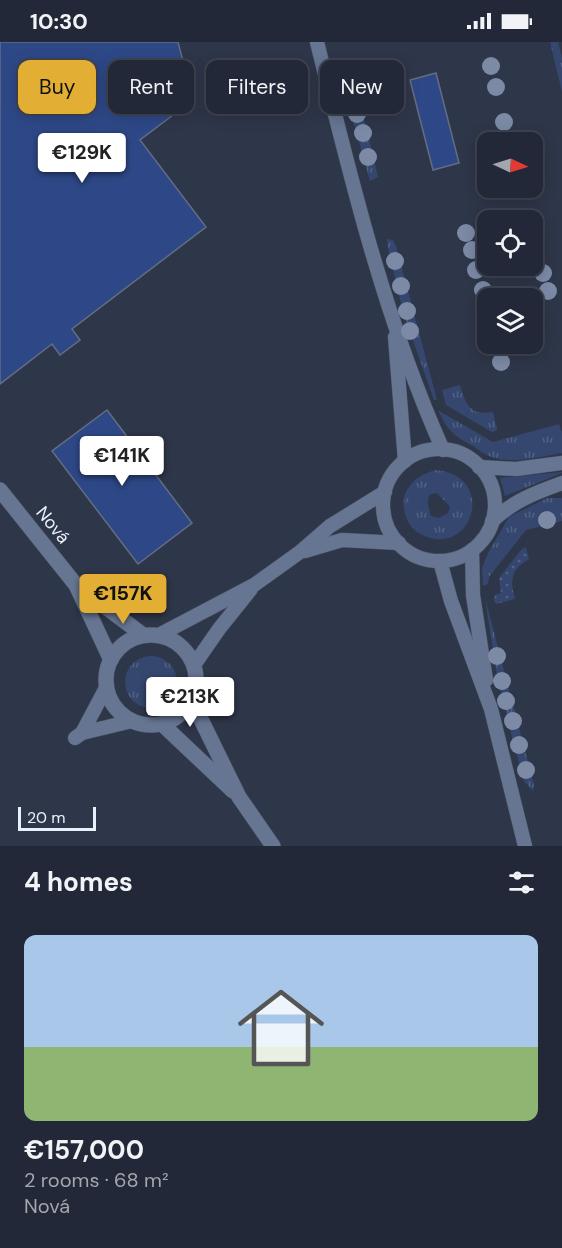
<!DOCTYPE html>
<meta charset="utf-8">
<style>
body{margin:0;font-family:"DM Sans",sans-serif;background:#2e3442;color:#f1f3f6;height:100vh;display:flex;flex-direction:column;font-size:22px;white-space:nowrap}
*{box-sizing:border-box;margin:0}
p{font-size:20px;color:#a2a6ad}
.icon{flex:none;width:33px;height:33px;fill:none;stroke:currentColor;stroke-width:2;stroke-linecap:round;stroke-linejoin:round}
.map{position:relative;height:804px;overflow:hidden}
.sheet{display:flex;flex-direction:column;background:#222837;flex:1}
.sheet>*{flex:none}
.guide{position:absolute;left:18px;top:18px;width:526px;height:54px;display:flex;gap:12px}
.needle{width:39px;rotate:94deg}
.fabs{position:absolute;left:477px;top:90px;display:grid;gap:12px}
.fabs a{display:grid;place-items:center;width:66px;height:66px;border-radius:12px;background:#222837;box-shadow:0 3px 15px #0003,0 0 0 2px #3f4452;font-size:30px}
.scale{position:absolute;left:18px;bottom:15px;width:78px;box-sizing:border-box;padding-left:6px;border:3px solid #eaf0fb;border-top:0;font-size:16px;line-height:21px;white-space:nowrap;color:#eaf0fb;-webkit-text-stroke:4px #2e3649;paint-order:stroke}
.price{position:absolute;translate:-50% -51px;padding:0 14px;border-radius:6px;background:#fff;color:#222;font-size:20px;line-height:39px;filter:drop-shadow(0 2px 3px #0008)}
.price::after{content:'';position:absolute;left:50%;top:36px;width:18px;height:14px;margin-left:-9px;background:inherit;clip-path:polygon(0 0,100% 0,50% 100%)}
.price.active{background:#e2af34;color:#111}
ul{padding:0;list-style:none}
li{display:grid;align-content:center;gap:12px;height:318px;padding:0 24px}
li span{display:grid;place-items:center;height:186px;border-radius:12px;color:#555}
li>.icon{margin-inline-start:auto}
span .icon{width:108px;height:108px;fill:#fffc;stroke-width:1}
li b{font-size:26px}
h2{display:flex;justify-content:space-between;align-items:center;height:72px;padding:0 24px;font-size:26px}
.pill{padding:0 21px;border-radius:12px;background:#222837;box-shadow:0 3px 15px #0003,0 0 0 2px #3f4452;font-size:21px;line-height:54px}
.pill.active{background:#e2af34;color:#111}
.status{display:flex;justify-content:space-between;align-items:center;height:42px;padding:0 30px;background:#222837;direction:ltr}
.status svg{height:16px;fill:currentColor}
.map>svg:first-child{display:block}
.grass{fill:url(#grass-tufts);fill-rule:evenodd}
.garden{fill:url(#garden-dots)}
.building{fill:#2e4887;stroke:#636d82;stroke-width:1.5}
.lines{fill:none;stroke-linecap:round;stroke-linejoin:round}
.service-casing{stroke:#4c5465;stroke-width:15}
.minor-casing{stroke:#4c5465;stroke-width:16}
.service{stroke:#667592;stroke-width:14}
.minor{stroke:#667592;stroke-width:15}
.tree{fill:#7c8aa6}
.labels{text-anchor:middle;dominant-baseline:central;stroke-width:4.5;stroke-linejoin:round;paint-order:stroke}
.street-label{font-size:18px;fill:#eaf0fb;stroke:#2e3649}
</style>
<div class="status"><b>10:30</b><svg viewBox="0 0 49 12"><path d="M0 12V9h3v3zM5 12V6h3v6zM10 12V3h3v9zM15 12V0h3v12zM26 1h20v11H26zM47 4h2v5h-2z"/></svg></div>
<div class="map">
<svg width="562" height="804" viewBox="0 0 562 804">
<defs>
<pattern id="grass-tufts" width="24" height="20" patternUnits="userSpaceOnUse" patternTransform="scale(1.5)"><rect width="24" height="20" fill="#35476f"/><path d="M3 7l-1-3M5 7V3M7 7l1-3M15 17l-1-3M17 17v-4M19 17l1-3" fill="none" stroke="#526284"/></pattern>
<pattern id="garden-dots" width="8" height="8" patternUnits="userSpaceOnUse" patternTransform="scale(1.5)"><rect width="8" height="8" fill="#35476f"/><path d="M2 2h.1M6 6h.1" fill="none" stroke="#526284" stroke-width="1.8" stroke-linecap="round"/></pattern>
</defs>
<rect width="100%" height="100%" fill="#2e3649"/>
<g class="grass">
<polygon points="550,0 558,0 562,16 562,50"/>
<polygon points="344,26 354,35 378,135 370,139 341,35"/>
<polygon points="387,197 393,198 396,204 437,358 434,358 403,270 388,206"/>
<path d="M460,343c6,20 10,31 33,27l4,18 -4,2 -3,-1 -44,-26 -4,-15z"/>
<path d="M439,369l54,31 66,-18 3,9v20c-24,4 -50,12 -73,3 -6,-2 -11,-7 -16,-10 -17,-9 -27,-16 -34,-35z"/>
<path d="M436,428c61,6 37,86 -11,66 -9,-3 -16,-10 -19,-19 -9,-24 8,-42 30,-47zM437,451l13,14 -2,6 -9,5 -8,-2c-2,-8 -6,-16 0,-22z"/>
<polygon points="562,430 562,431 505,454 500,436"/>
<polygon points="547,456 562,456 562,479 526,488 489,535 488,542 483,544 482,526 488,511 509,475"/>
<polygon points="485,556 534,743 533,749 524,739 512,695 497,634"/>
<circle cx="151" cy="640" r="26"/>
</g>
<path class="garden" d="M526,505l3,12c-19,11 -19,21 -14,40l-19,5 -2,-3 1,-6 6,-2 -2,-15 22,-28z"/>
<g class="building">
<polygon points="0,0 178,0 193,58 140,98 206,185 72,287 80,298 60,313 52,302 0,342"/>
<polygon points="436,31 459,121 433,128 410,38"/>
<polygon points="107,368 192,481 138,522 52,409"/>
</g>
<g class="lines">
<g class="service-casing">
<g id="service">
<path d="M317,0c34,138 68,278 126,408"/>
<polyline points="395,295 405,419"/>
<circle cx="439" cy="463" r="56"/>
<polyline points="479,425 516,427 562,421"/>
<path d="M492,479c22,-20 42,-28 70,-38"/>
<polyline points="472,508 473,553 486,638"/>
<polyline points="305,509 342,498 399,501"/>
<polyline points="440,519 451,559 491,667 525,804"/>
<polyline points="159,593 254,543 300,510 330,484 385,450"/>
<polyline points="194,623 219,587 251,547"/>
<polyline points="82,691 132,679"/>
<polyline points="75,696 82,691 107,644"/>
</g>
</g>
<g class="minor-casing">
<g id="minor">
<polyline points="0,448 76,543 111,618"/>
<polyline points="79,545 143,593"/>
<circle cx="151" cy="638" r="45"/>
<polyline points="192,659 239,755 273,804"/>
<polyline points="162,682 233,749"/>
</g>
</g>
<use href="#service" class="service"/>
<use href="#minor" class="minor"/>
</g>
<g class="tree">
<circle cx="491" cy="24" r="9"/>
<circle cx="496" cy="45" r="9"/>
<circle cx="353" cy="48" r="9"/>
<circle cx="357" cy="72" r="9"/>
<circle cx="504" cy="80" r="9"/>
<circle cx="363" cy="91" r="9"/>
<circle cx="368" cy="115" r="9"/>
<circle cx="466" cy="191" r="9"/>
<circle cx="472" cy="208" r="9"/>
<circle cx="395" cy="219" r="9"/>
<circle cx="476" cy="228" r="9"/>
<circle cx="543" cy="231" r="9"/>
<circle cx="401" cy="244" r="9"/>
<circle cx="483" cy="248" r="9"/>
<circle cx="548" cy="249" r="9"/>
<circle cx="407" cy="269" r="9"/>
<circle cx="410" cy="289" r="9"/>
<circle cx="501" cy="320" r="9"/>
<circle cx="547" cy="478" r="9"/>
<circle cx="497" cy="614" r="9"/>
<circle cx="502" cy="639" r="9"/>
<circle cx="506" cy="659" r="9"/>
<circle cx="513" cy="679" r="9"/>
<circle cx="519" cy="703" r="9"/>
<circle cx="526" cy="728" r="9"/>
</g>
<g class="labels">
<g class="street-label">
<text transform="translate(53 483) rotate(51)">Nová</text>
</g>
</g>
</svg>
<div class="fabs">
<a><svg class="needle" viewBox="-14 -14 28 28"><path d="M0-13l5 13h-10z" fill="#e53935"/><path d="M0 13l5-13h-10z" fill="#a2a6ad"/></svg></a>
<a><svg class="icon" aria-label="locate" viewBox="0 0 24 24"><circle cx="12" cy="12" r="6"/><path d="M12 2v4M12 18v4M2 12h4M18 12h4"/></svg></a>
<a><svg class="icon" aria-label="layers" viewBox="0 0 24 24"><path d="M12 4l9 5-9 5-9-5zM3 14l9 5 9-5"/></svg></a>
</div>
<div class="scale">20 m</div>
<b class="price" style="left:82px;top:142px">€129K</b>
<b class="price" style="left:122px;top:445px">€141K</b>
<b class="price active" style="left:123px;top:583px">€157K</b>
<b class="price" style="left:190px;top:686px">€213K</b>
<div class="guide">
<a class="pill active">Buy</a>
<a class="pill">Rent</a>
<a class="pill">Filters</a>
<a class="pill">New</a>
</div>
</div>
<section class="sheet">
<h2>4 homes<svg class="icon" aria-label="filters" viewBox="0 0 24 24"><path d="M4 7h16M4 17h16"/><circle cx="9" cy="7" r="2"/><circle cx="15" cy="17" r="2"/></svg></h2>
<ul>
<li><span style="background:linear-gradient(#a9c7e8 60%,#8fb573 0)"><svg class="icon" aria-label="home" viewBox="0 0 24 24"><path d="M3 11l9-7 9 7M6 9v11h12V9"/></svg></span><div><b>€157,000</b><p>2 rooms · 68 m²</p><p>Nová</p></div></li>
</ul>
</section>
